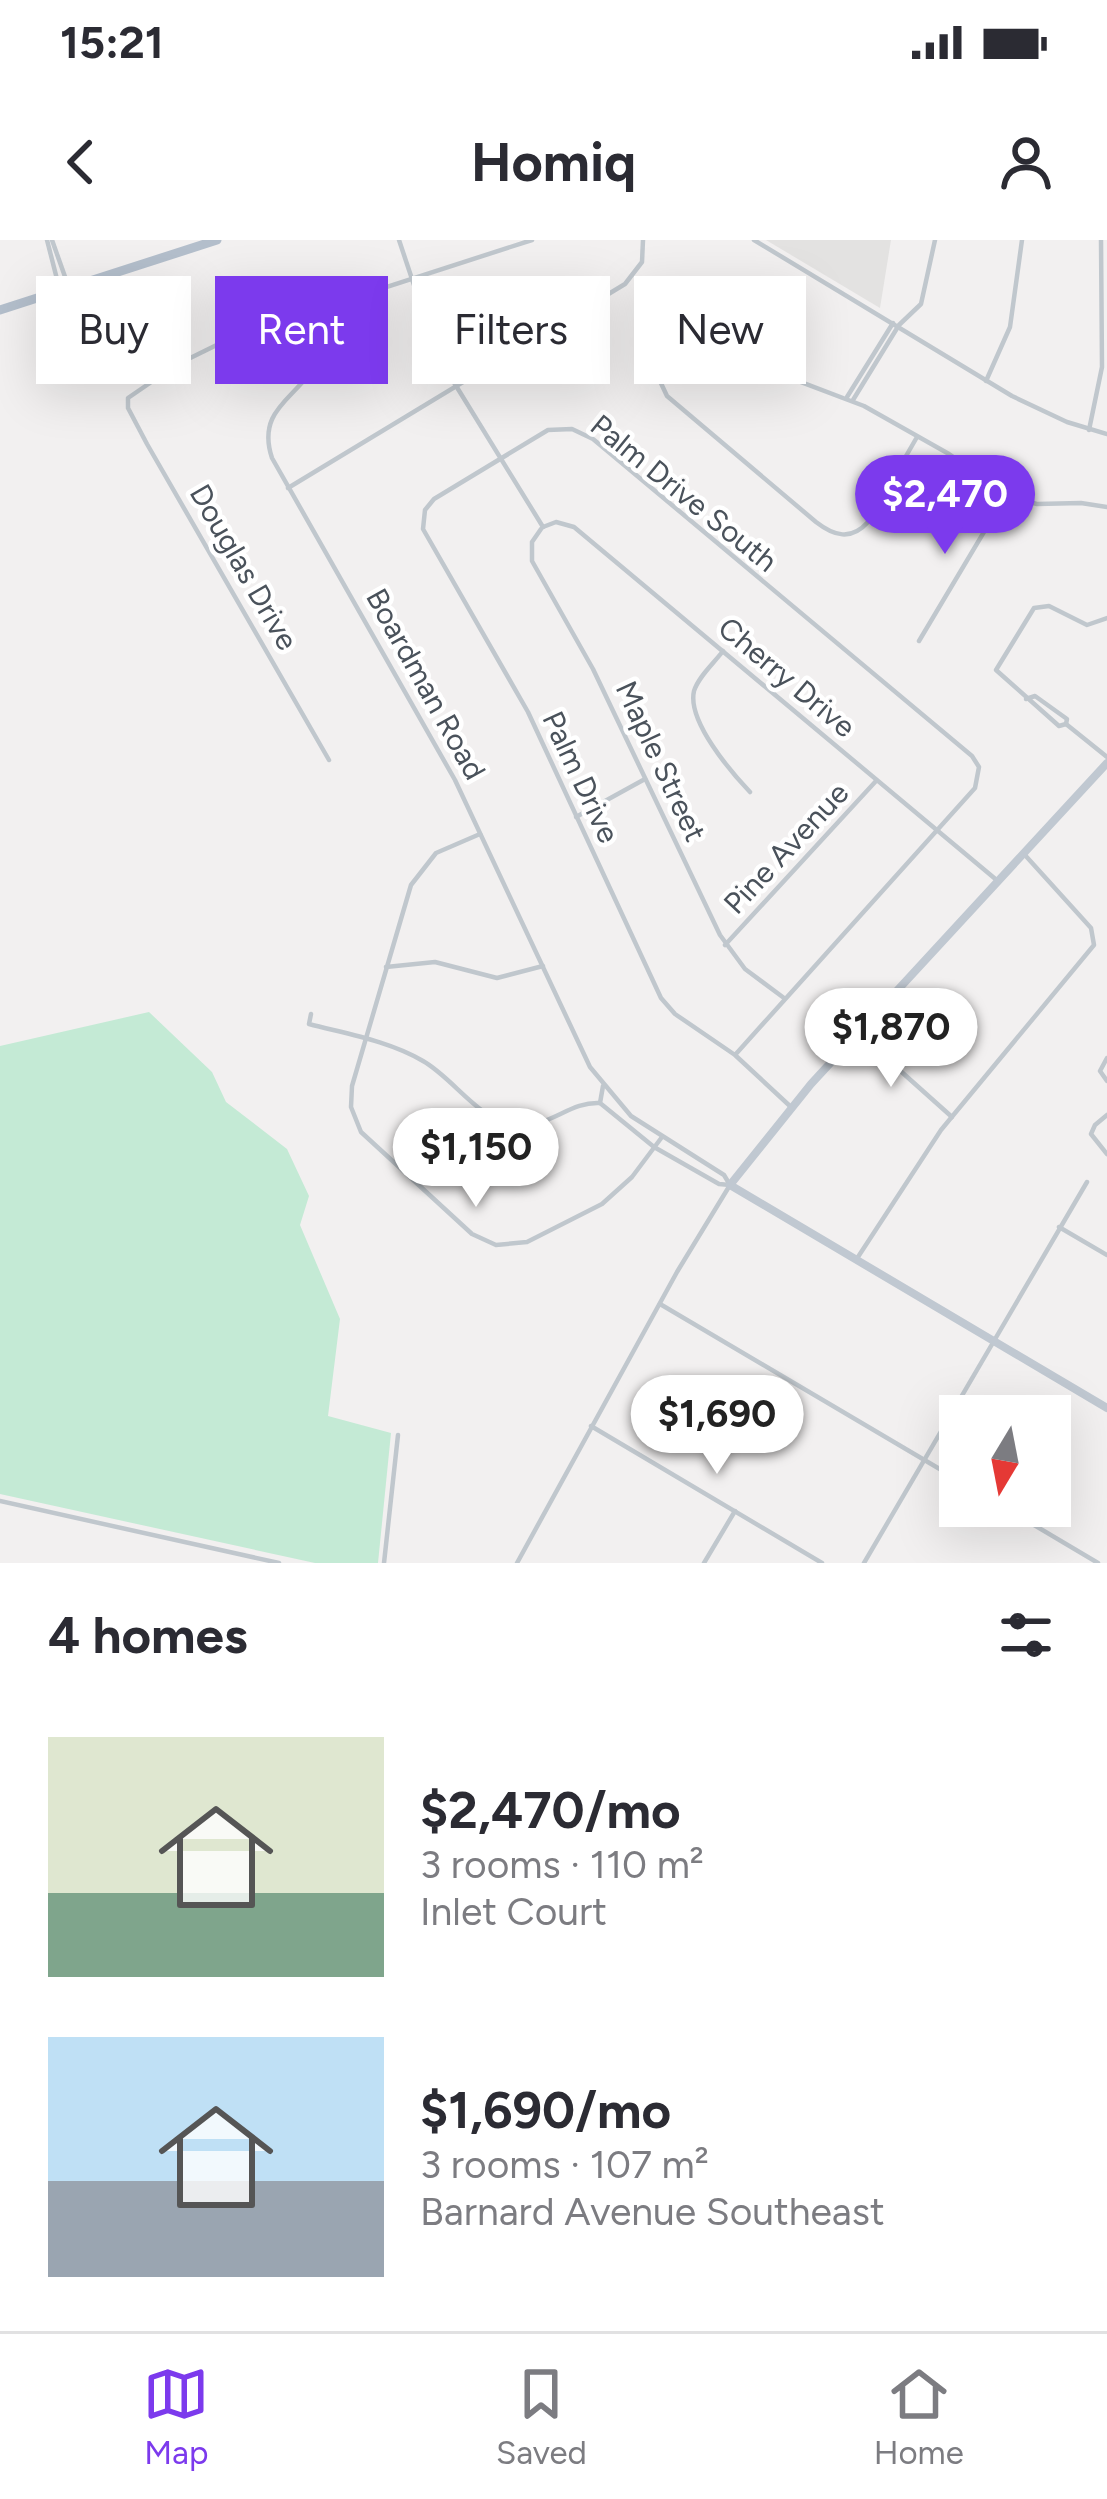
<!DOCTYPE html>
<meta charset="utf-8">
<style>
body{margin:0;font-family:Figtree,sans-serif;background:#f2f2f3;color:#2b2b33;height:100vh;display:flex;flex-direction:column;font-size:45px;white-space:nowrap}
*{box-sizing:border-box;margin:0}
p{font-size:39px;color:#7c7c81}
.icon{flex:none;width:66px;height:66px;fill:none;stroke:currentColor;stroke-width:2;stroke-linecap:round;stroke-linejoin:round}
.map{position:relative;height:1323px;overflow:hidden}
.panel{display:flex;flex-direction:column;background:#fff;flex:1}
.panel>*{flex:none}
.top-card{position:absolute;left:36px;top:36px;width:1035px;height:108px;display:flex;gap:24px}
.needle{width:78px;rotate:190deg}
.tools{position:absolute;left:939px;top:1155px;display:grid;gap:24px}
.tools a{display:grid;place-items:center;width:132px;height:132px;border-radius:0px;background:#fff;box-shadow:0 12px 48px #0002;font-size:60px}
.price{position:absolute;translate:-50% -102px;padding:0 27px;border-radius:42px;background:#fff;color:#222;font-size:39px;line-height:78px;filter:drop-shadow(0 3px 6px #0008)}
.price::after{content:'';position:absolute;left:50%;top:72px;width:36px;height:27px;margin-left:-18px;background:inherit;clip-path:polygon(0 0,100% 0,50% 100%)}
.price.current{background:#7c3aed;color:#fff}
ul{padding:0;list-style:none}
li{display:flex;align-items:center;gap:36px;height:300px;padding:0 48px}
li span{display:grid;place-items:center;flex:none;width:336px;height:240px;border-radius:0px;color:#555}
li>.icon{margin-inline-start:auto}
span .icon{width:144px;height:144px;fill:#fffc;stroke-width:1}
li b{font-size:51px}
h2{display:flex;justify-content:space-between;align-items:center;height:144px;padding:0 48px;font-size:51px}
.chip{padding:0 42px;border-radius:0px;background:#fff;box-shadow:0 12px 48px #0002;font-size:42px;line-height:108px}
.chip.current{background:#7c3aed;color:#fff}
.status{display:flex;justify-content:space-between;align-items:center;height:84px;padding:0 60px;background:#fff;direction:ltr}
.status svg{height:33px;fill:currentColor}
header{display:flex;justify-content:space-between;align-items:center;height:156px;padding:0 48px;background:#fff;font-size:54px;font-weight:700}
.dock{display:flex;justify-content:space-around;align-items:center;height:168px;border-top:3px solid #e1e1e2;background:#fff;font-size:33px;color:#7c7c81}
.dock a{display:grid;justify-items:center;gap:6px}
.dock .current{color:#7c3aed}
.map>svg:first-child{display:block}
.education{fill:#e3e2e1}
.green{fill:#c4ead5}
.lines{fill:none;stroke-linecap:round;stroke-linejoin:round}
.street{stroke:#c0c7cd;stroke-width:4.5}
.secondary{stroke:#c0c8d1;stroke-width:8}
.primary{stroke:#b3becb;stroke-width:9}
.labels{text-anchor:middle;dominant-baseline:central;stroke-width:9;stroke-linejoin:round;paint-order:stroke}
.street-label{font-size:30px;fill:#4a525b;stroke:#fff}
</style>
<div class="status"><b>15:21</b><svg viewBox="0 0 49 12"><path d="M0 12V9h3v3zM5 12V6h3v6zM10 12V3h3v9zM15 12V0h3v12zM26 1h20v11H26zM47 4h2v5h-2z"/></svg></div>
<header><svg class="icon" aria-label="back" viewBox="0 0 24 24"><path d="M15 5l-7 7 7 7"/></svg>Homiq<svg class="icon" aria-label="person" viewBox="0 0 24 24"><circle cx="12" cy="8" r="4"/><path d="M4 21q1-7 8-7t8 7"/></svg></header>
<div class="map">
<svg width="1107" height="1323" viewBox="0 0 1107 1323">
<rect width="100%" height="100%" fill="#f2f0f0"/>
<polygon class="education" points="766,0 891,0 880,68"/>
<polygon class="green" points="149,772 212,832 226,862 287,909 309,956 300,985 340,1079 328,1176 391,1193 378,1323 315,1323 0,1254 0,806"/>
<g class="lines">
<g class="street">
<polyline points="47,0 59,47"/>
<polyline points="52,0 69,48"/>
<polyline points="399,0 423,72 450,136 543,287"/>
<polyline points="754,0 1012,156 1067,182 1107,194"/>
<path d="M312,71c4,12 9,25 7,38 -6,46 -66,52 -47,109l183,322 135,287 41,49 93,59 6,10"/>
<polyline points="986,141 1010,87 1022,0"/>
<polyline points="847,157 893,83"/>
<polyline points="853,160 899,85 921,64 935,0"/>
<polyline points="1089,190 1102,127 1101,0"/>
<path d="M917,197l-49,85c-17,19 -34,14 -52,0l-149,-126 -8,-17 5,-19 26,-18 17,-3 49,26 108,41 85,48 64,44 24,6 44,-1 26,4"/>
<polyline points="288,248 625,44 642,22 643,0"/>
<polyline points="543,287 556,282 574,287 999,642"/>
<polyline points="541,289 532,302 532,321 593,429 720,695 745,729 784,758"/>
<polyline points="1107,378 1087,385 1049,366 1034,368 996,430 1059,486 1066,484 1107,517"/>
<polyline points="919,401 1006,255"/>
<path d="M723,411c-9,12 -25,26 -29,40 -7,30 37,81 56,101"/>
<polyline points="1026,459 1035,456 1067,479 1066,484"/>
<polyline points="329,520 147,204 128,168 128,158 176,125 235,96 532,0"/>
<polyline points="576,577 645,539"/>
<polyline points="480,594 436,613 411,645 352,846 351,867 361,892 472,994 496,1005 527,1002 602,964 632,937 662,897"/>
<polyline points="725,705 876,541"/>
<polyline points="386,727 435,722 497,738 543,726"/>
<path d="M311,774l-2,10c38,10 80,17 114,37 30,17 55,58 90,64 33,6 56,-24 87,-22"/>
<polyline points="858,793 952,877"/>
<polyline points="735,815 975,548 979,527 972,516 593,199 572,189 548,190 434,259 425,270 423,289 528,472 661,758 675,774 735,815 791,867"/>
<polyline points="1107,818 1100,831 1107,841"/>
<polyline points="603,846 600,863 654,907 719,944 730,945"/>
<polyline points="1107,875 1095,885 1091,894 1107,914"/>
<polyline points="1059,987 1107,1015"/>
<polyline points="856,1020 941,890 1094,705 1091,688 1024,614"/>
<polyline points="660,1064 960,1241"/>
<polyline points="591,1186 822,1323"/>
<polyline points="0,1261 279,1323"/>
<polyline points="1002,1266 1098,1323"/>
<polyline points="384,1323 398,1195"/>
<polyline points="517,1323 677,1032 730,945"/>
<polyline points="704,1323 735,1271"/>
<polyline points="864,1323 1087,942"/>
</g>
<polyline class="secondary" points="1107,523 811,844 730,945 1107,1168"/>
<polyline class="primary" points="0,70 217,0"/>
</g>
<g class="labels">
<g class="street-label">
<text transform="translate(684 253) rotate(39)">Palm Drive South</text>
<text transform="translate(244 327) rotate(60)">Douglas Drive</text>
<text transform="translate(787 437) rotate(40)">Cherry Drive</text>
<text transform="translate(426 444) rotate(61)">Boardman Road</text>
<text transform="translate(661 521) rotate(65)">Maple Street</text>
<text transform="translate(581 537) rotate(65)">Palm Drive</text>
<text transform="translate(786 608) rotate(-47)">Pine Avenue</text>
</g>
</g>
</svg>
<div class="tools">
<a><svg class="needle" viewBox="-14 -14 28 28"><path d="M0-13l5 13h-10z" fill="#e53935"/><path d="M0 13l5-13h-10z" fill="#7c7c81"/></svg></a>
</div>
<b class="price current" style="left:945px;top:317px">$2,470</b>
<b class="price" style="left:891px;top:850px">$1,870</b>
<b class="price" style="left:476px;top:970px">$1,150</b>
<b class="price" style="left:717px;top:1237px">$1,690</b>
<div class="top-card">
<a class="chip">Buy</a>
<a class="chip current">Rent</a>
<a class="chip">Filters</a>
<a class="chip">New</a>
</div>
</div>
<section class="panel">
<h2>4 homes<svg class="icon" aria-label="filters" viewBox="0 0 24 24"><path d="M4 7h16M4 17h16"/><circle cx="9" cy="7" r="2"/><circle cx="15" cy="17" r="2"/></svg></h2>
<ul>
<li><span style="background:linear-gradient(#dfe7d0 65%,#7fa58c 0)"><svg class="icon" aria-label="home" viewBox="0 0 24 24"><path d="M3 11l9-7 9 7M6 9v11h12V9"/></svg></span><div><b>$2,470/mo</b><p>3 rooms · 110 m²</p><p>Inlet Court</p></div></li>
<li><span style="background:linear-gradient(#bfe0f5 60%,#9aa5b1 0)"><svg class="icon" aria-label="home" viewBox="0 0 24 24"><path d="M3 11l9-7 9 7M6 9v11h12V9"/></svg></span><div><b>$1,690/mo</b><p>3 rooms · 107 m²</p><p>Barnard Avenue Southeast</p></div></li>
</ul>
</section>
<nav class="dock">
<a class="current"><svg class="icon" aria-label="map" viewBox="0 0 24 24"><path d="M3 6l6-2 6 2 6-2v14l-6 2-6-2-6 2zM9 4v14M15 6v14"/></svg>Map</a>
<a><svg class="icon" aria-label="saved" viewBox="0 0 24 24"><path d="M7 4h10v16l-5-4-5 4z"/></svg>Saved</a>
<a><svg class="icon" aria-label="home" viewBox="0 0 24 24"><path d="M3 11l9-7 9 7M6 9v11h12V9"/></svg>Home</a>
</nav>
